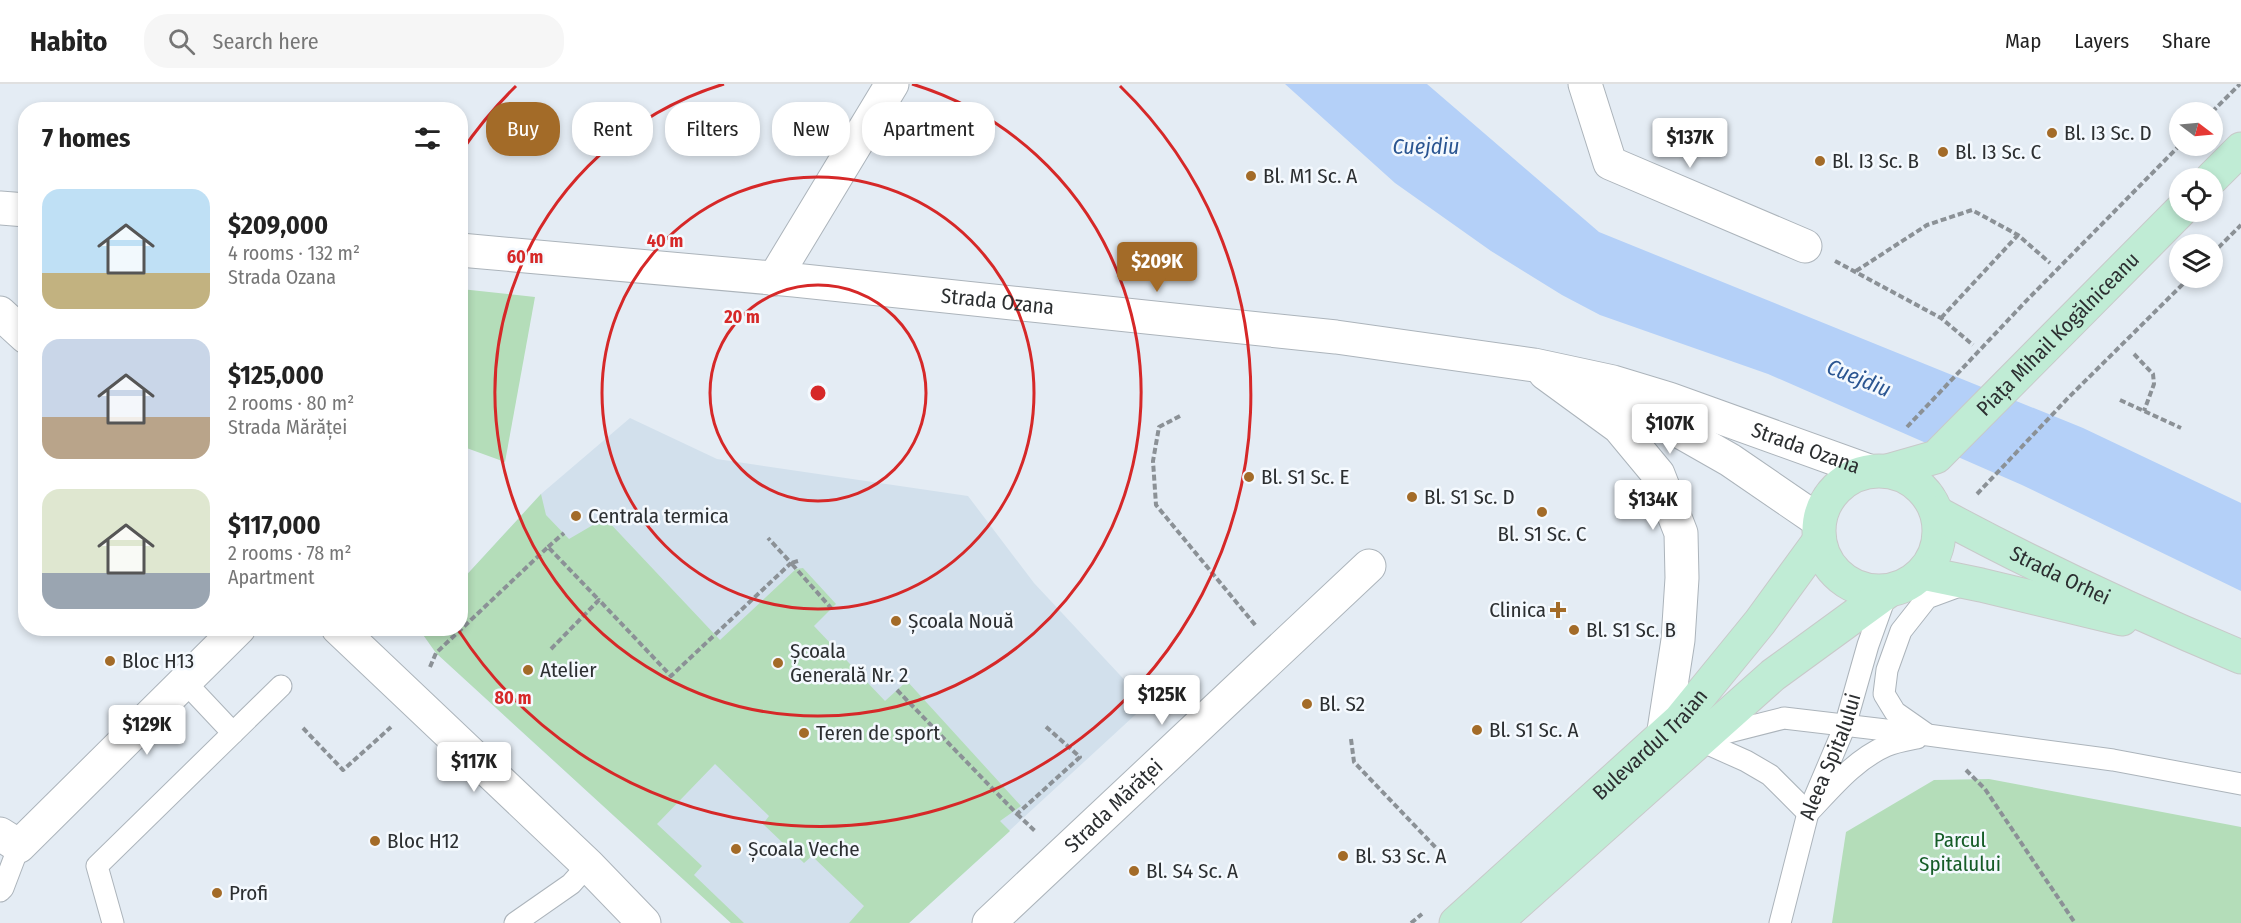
<!DOCTYPE html>
<meta charset="utf-8">
<style>
body{margin:0;font-family:"Fira Sans Condensed",sans-serif;background:#f6f6f6;color:#222;height:100vh;display:flex;flex-direction:column;font-size:22px;white-space:nowrap}
*{box-sizing:border-box;margin:0}
p{font-size:20px;color:#767676}
.icon{flex:none;width:33px;height:33px;fill:none;stroke:currentColor;stroke-width:2;stroke-linecap:round;stroke-linejoin:round}
.map{position:relative;flex:1;overflow:hidden}
.drawer{position:absolute;left:18px;top:18px;width:450px;height:534px;display:flex;flex-direction:column;background:#fff;border-radius:24px;box-shadow:0 3px 9px #0003}
.drawer>*{flex:none}
.banner{position:absolute;left:486px;top:18px;width:570px;height:54px;display:flex;gap:12px}
.needle{width:39px;rotate:106deg}
.buttons{position:absolute;left:2169px;top:18px;display:grid;gap:12px}
.buttons a{display:grid;place-items:center;width:54px;height:54px;border-radius:50%;background:#fff;box-shadow:0 3px 9px #0003;font-size:30px}
.price{position:absolute;translate:-50% -51px;padding:0 14px;border-radius:6px;background:#fff;color:#222;font-size:20px;line-height:39px;filter:drop-shadow(0 2px 3px #0008)}
.price::after{content:'';position:absolute;left:50%;top:36px;width:18px;height:14px;margin-left:-9px;background:inherit;clip-path:polygon(0 0,100% 0,50% 100%)}
.price.current{background:#a36b28;color:#fff}
ul{padding:0;list-style:none}
li{display:flex;align-items:center;gap:18px;height:150px;padding:0 24px}
li span{display:grid;place-items:center;flex:none;width:168px;height:120px;border-radius:18px;color:#555}
li>.icon{margin-inline-start:auto}
span .icon{width:72px;height:72px;fill:#fffc;stroke-width:1}
li b{font-size:26px}
h2{display:flex;justify-content:space-between;align-items:center;height:72px;padding:0 24px;font-size:26px}
.chip{padding:0 21px;border-radius:24px;background:#fff;box-shadow:0 3px 9px #0003;font-size:21px;line-height:54px}
.chip.current{background:#a36b28;color:#fff}
header{display:flex;align-items:center;gap:36px;box-sizing:border-box;height:84px;padding:0 30px;background:#fff;border-bottom:2px solid #e0e0e0}
header strong{font-size:28px}
nav{display:flex;gap:33px;margin-inline-start:auto;font-size:21px}
.search{width:420px;height:54px;background:#f6f6f6;display:flex;align-items:center;gap:15px;box-sizing:border-box;padding:0 21px;border-radius:24px;color:#767676;font-size:22px}
.map>svg:first-child{display:block}
.built{fill:#d2e0ec}
.green{fill:#b4ddb9}
.water{fill:#b4d0f8}
.lines{fill:none;stroke-linecap:round;stroke-linejoin:round}
.service-casing{stroke:#acb4bb;stroke-width:23}
.minor-casing{stroke:#acb4bb;stroke-width:35}
.tertiary-casing{stroke:#acb4bb;stroke-width:35}
.primary-casing{stroke:#c8c9c9;stroke-width:35}
.path{stroke:#8b9196;stroke-width:4;stroke-dasharray:6 3;stroke-linecap:butt}
.service{stroke:#fff;stroke-width:21}
.minor{stroke:#fff;stroke-width:33}
.tertiary{stroke:#fff;stroke-width:33}
.primary{stroke:#c0ecd5;stroke-width:33}
.ring{fill:none;stroke:#d62828;stroke-width:3}
.poi-dot{fill:#a36b28;stroke:#f4f9fe;stroke-width:2}
.labels{text-anchor:middle;dominant-baseline:central;stroke-width:5;stroke-linejoin:round;paint-order:stroke}
.poi-label{font-size:21px;fill:#2c2f31;stroke:#f4f9fe;text-anchor:start}
.street-label{font-size:21px;fill:#2c2f31;stroke:#f4f9fe}
.park-label{font-size:21px;fill:#155c27;stroke:#f4f9fe}
.water-label{font-size:22px;font-style:italic;fill:#2a5591;stroke:#f4f9fe}
.centre{fill:#d62828;stroke:#f4f9fe;stroke-width:3}
.ring-label{font-size:18px;text-anchor:middle;font-weight:bold;fill:#d62828;stroke:#f4f9fe;stroke-width:5;stroke-linejoin:round;paint-order:stroke}
</style>
<header>
<strong>Habito</strong>
<div class="search"><svg class="icon" aria-label="search" viewBox="0 0 24 24"><circle cx="10" cy="10" r="6"/><path d="M15 15l6 6"/></svg>Search here</div>
<nav><a>Map</a><a>Layers</a><a>Share</a></nav>
</header>
<div class="map">
<svg width="2241" height="839" viewBox="0 0 2241 839">
<rect width="100%" height="100%" fill="#e4ecf4"/>
<polygon class="built" points="630,334 717,375 968,412 1034,499 1147,620 909,839 731,839 436,569 419,545 460,544 461,497 541,410"/>
<g class="green">
<polygon points="461,205 535,213 505,378 461,362"/>
<polygon points="541,410 546,431 569,455 605,434 720,556 796,485 803,484 836,520 814,542 885,617 907,597 1021,722 1000,737 1010,747 909,839 849,839 864,822 812,772 804,779 763,740 769,732 715,680 657,740 702,782 694,791 744,839 731,839 436,569 419,545 460,544 461,497"/>
<polygon points="1989,695 2241,743 2241,839 1832,839 1846,748 1934,696"/>
</g>
<polygon class="water" points="1285,0 1427,0 1599,148 2083,344 2241,419 2241,507 2022,401 1768,290 1600,231 1562,211 1491,167 1395,99"/>
<g class="lines">
<g class="service-casing">
<g id="service">
<polyline points="185,598 233,649"/>
<polyline points="1925,649 1895,628 1884,610 1887,586 1901,547 1927,514 1965,500"/>
<polyline points="1709,653 1784,634 1928,651 2113,676 2241,700"/>
<path d="M1699,656l47,21 24,14 38,38c23,-24 46,-53 78,-67 9,-4 21,-6 31,-8"/>
<polyline points="0,807 3,804 19,762"/>
<polyline points="113,839 97,782 281,602"/>
<polyline points="515,839 571,800 588,781"/>
<path id="s1" d="M1780,839l28,-110 37,-87 23,-81 19,-53"/>
</g>
</g>
<g class="minor-casing">
<g id="minor">
<polyline points="1585,0 1610,79 1805,162"/>
<polyline points="774,195 892,0"/>
<polyline points="0,229 26,253"/>
<polyline points="338,544 588,781 644,839"/>
<polyline points="0,750 19,762 239,544"/>
<path id="s2" d="M989,839l380,-357"/>
</g>
</g>
<g class="tertiary-casing">
<g id="tertiary">
<polyline points="0,124 26,126"/>
<path id="s3" d="M460,166l334,30 542,57 198,28 79,17 56,17 200,72"/>
<polyline points="1545,289 1619,343 1658,390 1681,449 1682,494 1678,556 1663,653"/>
<polyline points="1615,317 1665,339 1730,376 1819,437"/>
</g>
</g>
<g class="primary-casing">
<g id="primary">
<polyline points="2212,94 2241,65"/>
<circle cx="1879" cy="447" r="60"/>
<path id="s4" d="M1887,387l49,-14 244,-246"/>
<path id="s5" d="M1937,429c98,53 201,101 304,144"/>
<polyline points="1923,489 1981,501 2122,535"/>
<path id="s6" d="M1456,839l224,-203 80,-98 59,-81"/>
<polyline points="1495,839 1773,591 1887,508"/>
</g>
</g>
<g class="path">
<polyline points="2212,28 2240,0"/>
<polyline points="2212,170 2241,141"/>
<polyline points="1835,177 1941,234 1973,261"/>
<polyline points="1856,187 1927,141 1972,126 2018,151 2050,179"/>
<polyline points="1941,234 2018,151"/>
<polyline points="2134,270 2153,290 2154,300 2144,327"/>
<polyline points="2120,316 2181,344"/>
<polyline points="1180,332 1159,343 1153,377 1156,421 1256,542"/>
<polyline points="1907,343 2028,215 2180,61"/>
<polyline points="1977,410 2068,314 2189,194"/>
<polyline points="548,463 564,449"/>
<polyline points="798,477 791,479 831,524"/>
<polyline points="551,565 599,516 671,592 791,479 768,454"/>
<polyline points="430,583 436,569 548,463 599,516"/>
<polyline points="897,606 1017,730 1080,673 1044,641"/>
<polyline points="303,644 343,686 391,643"/>
<polyline points="1351,655 1354,678 1437,765"/>
<polyline points="1966,686 1985,705 2075,839"/>
<polyline points="1017,730 1036,748"/>
<polyline points="1411,839 1422,830"/>
</g>
<use href="#service" class="service"/>
<use href="#minor" class="minor"/>
<use href="#tertiary" class="tertiary"/>
<use href="#primary" class="primary"/>
</g>
<g class="ring">
<circle cx="818" cy="309" r="108"/>
<circle cx="818" cy="309" r="216"/>
<path d="M912 0A323 323 0 1 1 724 0"/>
<path d="M461 68A431 431 0 0 1 516 2M1120 2A431 431 0 1 1 459 547"/>
</g>
<g class="poi-dot">
<circle cx="2052" cy="49" r="6"/>
<circle cx="1943" cy="68" r="6"/>
<circle cx="1820" cy="77" r="6"/>
<circle cx="1251" cy="92" r="6"/>
<circle cx="1249" cy="393" r="6"/>
<circle cx="1412" cy="413" r="6"/>
<circle cx="1542" cy="428" r="6"/>
<circle cx="576" cy="432" r="6"/>
<path d="M1555 517h6v6h6v6h-6v6h-6v-6h-6v-6h6z"/>
<circle cx="896" cy="537" r="6"/>
<circle cx="1574" cy="546" r="6"/>
<circle cx="110" cy="577" r="6"/>
<circle cx="778" cy="579" r="6"/>
<circle cx="528" cy="586" r="6"/>
<circle cx="1307" cy="620" r="6"/>
<circle cx="1477" cy="646" r="6"/>
<circle cx="804" cy="649" r="6"/>
<circle cx="375" cy="757" r="6"/>
<circle cx="736" cy="765" r="6"/>
<circle cx="1343" cy="772" r="6"/>
<circle cx="1134" cy="787" r="6"/>
<circle cx="217" cy="809" r="6"/>
</g>
<g class="labels">
<g class="poi-label">
<text x="2064" y="49">Bl. I3 Sc. D</text>
<text x="1955" y="68">Bl. I3 Sc. C</text>
<text x="1832" y="77">Bl. I3 Sc. B</text>
<text x="1263" y="92">Bl. M1 Sc. A</text>
<text x="1261" y="393">Bl. S1 Sc. E</text>
<text x="1424" y="413">Bl. S1 Sc. D</text>
<text x="588" y="432">Centrala termica</text>
<text x="1542" y="450" text-anchor="middle">Bl. S1 Sc. C</text>
<text x="1546" y="526" text-anchor="end">Clinica</text>
<text x="908" y="537">Școala Nouă</text>
<text x="1586" y="546">Bl. S1 Sc. B</text>
<text x="790" y="567">Școala<tspan x="790" dy="24">Generală Nr. 2</tspan></text>
<text x="122" y="577">Bloc H13</text>
<text x="540" y="586">Atelier</text>
<text x="1319" y="620">Bl. S2</text>
<text x="1489" y="646">Bl. S1 Sc. A</text>
<text x="816" y="649">Teren de sport</text>
<text x="387" y="757">Bloc H12</text>
<text x="748" y="765">Școala Veche</text>
<text x="1355" y="772">Bl. S3 Sc. A</text>
<text x="1146" y="787">Bl. S4 Sc. A</text>
<text x="229" y="809">Profi</text>
</g>
<g class="street-label">
<text stroke="none"><textPath href="#s3" startOffset="540">Strada Ozana</textPath></text>
<text stroke="none"><textPath href="#s4" startOffset="224">Piața Mihail Kogălniceanu</textPath></text>
<text stroke="none"><textPath href="#s3" startOffset="1365">Strada Ozana</textPath></text>
<text stroke="none"><textPath href="#s5" startOffset="138">Strada Orhei</textPath></text>
<text stroke="none"><textPath href="#s6" startOffset="264">Bulevardul Traian</textPath></text>
<text stroke="none"><textPath href="#s1" startOffset="174">Aleea Spitalului</textPath></text>
<text stroke="none"><textPath href="#s2" startOffset="171">Strada Mărăței</textPath></text>
</g>
<g class="park-label">
<text x="1960" y="756">Parcul<tspan x="1960" dy="24">Spitalului</tspan></text>
</g>
<g class="water-label">
<text x="1426" y="62">Cuejdiu</text>
<text transform="translate(1859 294) rotate(22)">Cuejdiu</text>
</g>
</g>
<circle cx="818" cy="309" r="9" class="centre"/>
<g class="ring-label">
<text x="665" y="163">40 m</text>
<text x="525" y="179">60 m</text>
<text x="742" y="239">20 m</text>
<text x="513" y="620">80 m</text>
</g>
</svg>
<div class="buttons">
<a><svg class="needle" viewBox="-14 -14 28 28"><path d="M0-13l5 13h-10z" fill="#e53935"/><path d="M0 13l5-13h-10z" fill="#767676"/></svg></a>
<a><svg class="icon" aria-label="locate" viewBox="0 0 24 24"><circle cx="12" cy="12" r="6"/><path d="M12 2v4M12 18v4M2 12h4M18 12h4"/></svg></a>
<a><svg class="icon" aria-label="layers" viewBox="0 0 24 24"><path d="M12 4l9 5-9 5-9-5zM3 14l9 5 9-5"/></svg></a>
</div>
<b class="price" style="left:1690px;top:85px">$137K</b>
<b class="price current" style="left:1157px;top:209px">$209K</b>
<b class="price" style="left:1670px;top:371px">$107K</b>
<b class="price" style="left:1653px;top:447px">$134K</b>
<b class="price" style="left:1162px;top:642px">$125K</b>
<b class="price" style="left:147px;top:672px">$129K</b>
<b class="price" style="left:474px;top:709px">$117K</b>
<div class="banner">
<a class="chip current">Buy</a>
<a class="chip">Rent</a>
<a class="chip">Filters</a>
<a class="chip">New</a>
<a class="chip">Apartment</a>
</div>
<section class="drawer">
<h2>7 homes<svg class="icon" aria-label="filters" viewBox="0 0 24 24"><path d="M4 7h16M4 17h16"/><circle cx="9" cy="7" r="2"/><circle cx="15" cy="17" r="2"/></svg></h2>
<ul>
<li><span style="background:linear-gradient(#bfe0f5 70%,#c2b280 0)"><svg class="icon" aria-label="home" viewBox="0 0 24 24"><path d="M3 11l9-7 9 7M6 9v11h12V9"/></svg></span><div><b>$209,000</b><p>4 rooms · 132 m²</p><p>Strada Ozana</p></div></li>
<li><span style="background:linear-gradient(#c9d6e8 65%,#b9a48a 0)"><svg class="icon" aria-label="home" viewBox="0 0 24 24"><path d="M3 11l9-7 9 7M6 9v11h12V9"/></svg></span><div><b>$125,000</b><p>2 rooms · 80 m²</p><p>Strada Mărăței</p></div></li>
<li><span style="background:linear-gradient(#dfe7d0 70%,#9aa5b1 0)"><svg class="icon" aria-label="home" viewBox="0 0 24 24"><path d="M3 11l9-7 9 7M6 9v11h12V9"/></svg></span><div><b>$117,000</b><p>2 rooms · 78 m²</p><p>Apartment</p></div></li>
</ul>
</section>
</div>
